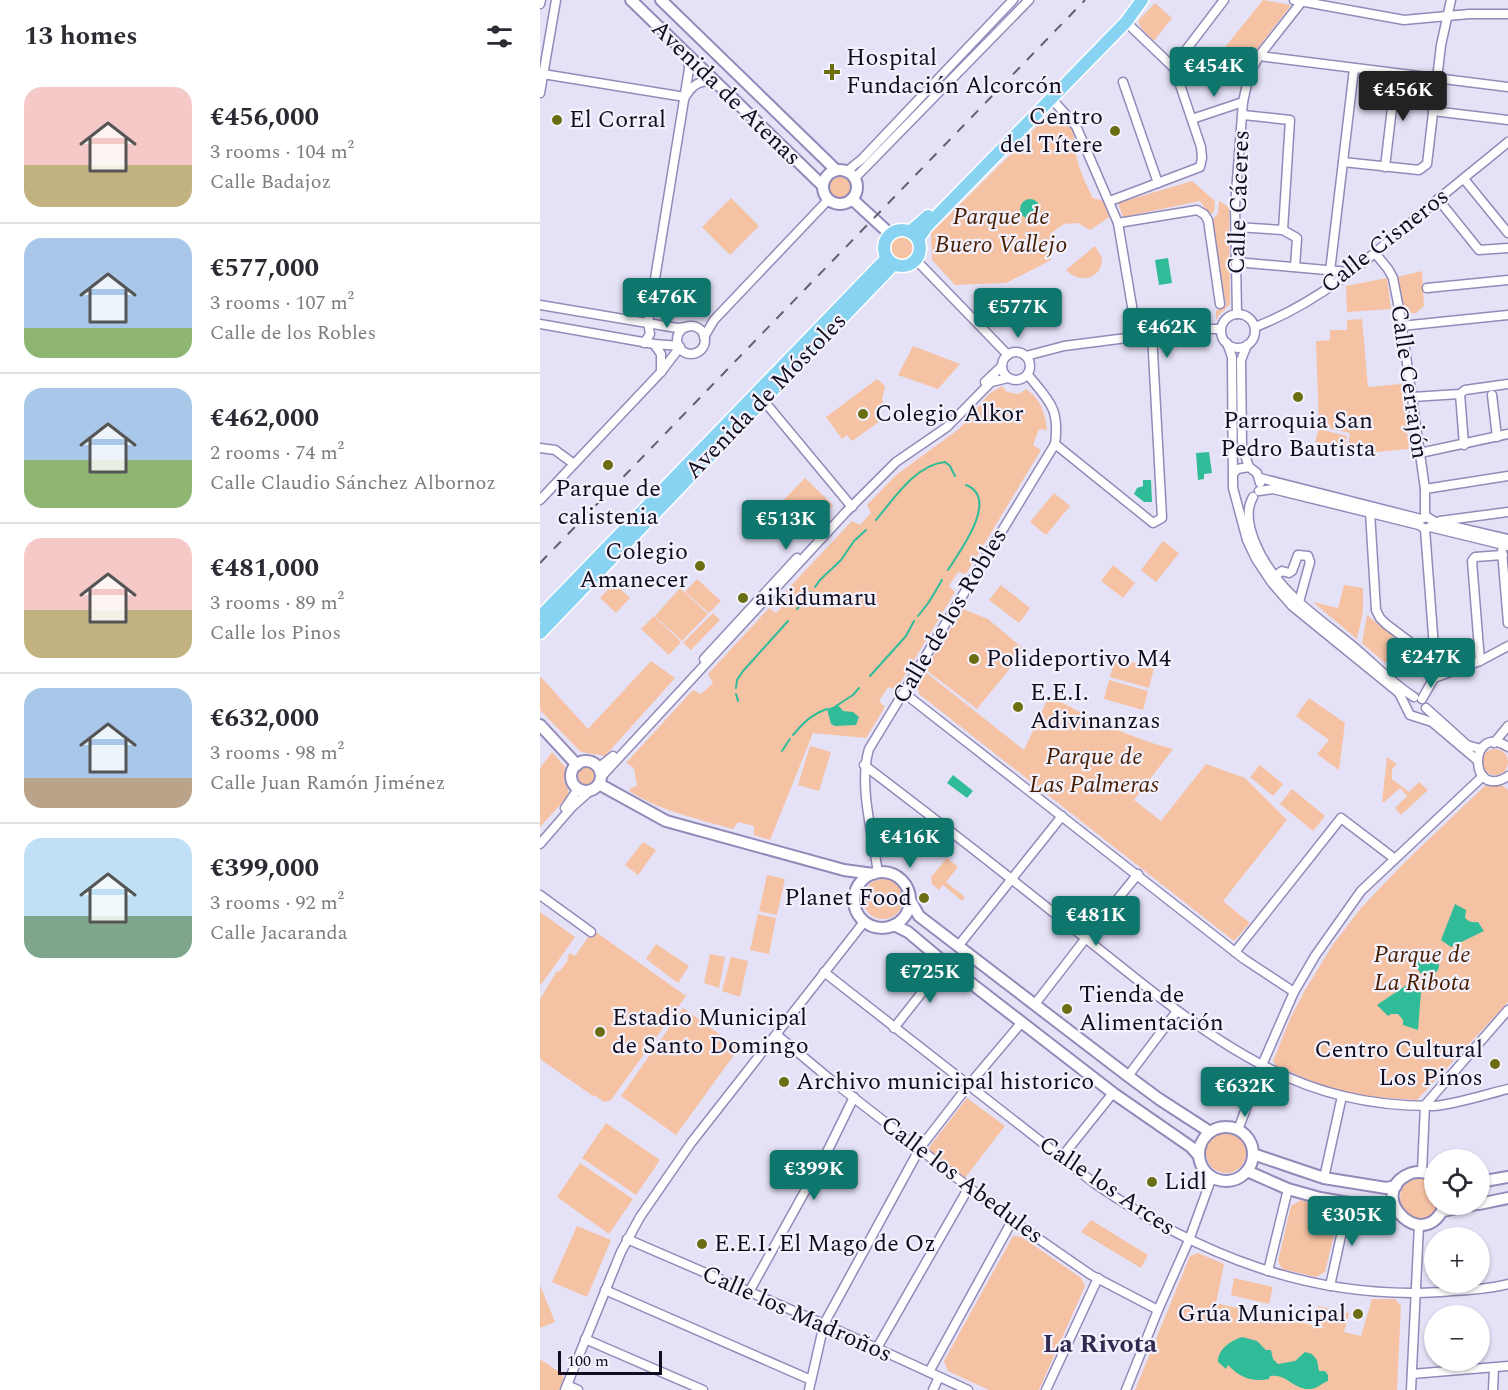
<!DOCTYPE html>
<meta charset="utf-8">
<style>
body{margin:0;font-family:Spectral,serif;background:#f7f7f7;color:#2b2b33;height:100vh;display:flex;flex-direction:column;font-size:22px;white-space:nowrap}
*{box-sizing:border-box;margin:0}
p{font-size:20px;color:#7c7c81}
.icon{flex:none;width:33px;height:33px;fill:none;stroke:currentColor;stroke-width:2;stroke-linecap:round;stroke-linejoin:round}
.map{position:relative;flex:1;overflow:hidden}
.details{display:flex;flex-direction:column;background:#fff;width:540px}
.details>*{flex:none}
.fabs{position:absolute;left:884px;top:1149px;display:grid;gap:12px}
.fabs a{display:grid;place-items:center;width:66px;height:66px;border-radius:50%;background:#fff;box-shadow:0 2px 4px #0004;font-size:30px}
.scale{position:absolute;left:18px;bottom:15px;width:104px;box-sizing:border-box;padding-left:6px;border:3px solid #110d1e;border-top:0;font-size:16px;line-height:21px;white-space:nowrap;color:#110d1e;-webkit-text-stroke:4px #f2f1fc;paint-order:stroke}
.price{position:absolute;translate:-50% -51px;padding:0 14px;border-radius:6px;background:#0f766e;color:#fff;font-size:20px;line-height:39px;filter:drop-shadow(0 2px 3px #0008)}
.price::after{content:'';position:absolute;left:50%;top:36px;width:18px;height:14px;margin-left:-9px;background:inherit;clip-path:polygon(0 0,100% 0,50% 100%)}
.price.active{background:#222;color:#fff}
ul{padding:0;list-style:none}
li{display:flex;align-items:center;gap:18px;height:150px;padding:0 24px}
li+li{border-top:2px solid #e1e1e2}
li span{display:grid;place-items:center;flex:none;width:168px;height:120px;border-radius:18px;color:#555}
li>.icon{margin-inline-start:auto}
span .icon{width:72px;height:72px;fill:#fffc;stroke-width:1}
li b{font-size:26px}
h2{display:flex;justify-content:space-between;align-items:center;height:72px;padding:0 24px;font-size:26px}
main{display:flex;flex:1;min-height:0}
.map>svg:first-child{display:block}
.green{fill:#f6c2a4}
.water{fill:#30bc99}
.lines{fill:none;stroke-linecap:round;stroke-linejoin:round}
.stream{stroke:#30bc99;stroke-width:2}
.minor-casing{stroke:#928ab9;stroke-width:11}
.tertiary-casing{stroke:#928ab9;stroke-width:14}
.primary-casing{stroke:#fff;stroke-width:15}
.minor{stroke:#fff;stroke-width:8}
.tertiary{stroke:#fff;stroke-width:10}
.primary{stroke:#89d3f2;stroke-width:12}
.rail{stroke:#635f72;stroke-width:2;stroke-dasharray:10 10;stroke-linecap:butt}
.poi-dot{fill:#6a6d11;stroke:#f2f1fc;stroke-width:2}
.labels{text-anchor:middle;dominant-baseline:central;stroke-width:4.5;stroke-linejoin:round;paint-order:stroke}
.poi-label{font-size:24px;fill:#110d1e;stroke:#f2f1fc;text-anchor:start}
.street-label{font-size:24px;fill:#110d1e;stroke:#f2f1fc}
.park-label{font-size:24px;font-style:italic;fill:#471d00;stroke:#f2f1fc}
.neighbourhood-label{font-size:26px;font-weight:bold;fill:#332a52;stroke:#f2f1fc}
</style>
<main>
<section class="details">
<h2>13 homes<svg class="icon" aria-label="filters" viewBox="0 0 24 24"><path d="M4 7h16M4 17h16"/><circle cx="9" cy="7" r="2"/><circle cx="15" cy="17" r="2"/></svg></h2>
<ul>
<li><span style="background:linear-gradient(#f6c9c9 65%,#c2b280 0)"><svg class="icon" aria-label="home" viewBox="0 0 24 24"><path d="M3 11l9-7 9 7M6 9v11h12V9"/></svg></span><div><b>€456,000</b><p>3 rooms · 104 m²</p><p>Calle Badajoz</p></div></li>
<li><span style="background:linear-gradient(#a9c7e8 75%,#8fb573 0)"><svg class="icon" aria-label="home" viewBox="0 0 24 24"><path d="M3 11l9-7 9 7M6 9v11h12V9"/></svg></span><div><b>€577,000</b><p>3 rooms · 107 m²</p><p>Calle de los Robles</p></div></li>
<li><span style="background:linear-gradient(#a9c7e8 60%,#8fb573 0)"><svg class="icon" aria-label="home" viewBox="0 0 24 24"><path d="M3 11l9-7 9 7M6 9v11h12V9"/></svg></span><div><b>€462,000</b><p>2 rooms · 74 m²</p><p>Calle Claudio Sánchez Albornoz</p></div></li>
<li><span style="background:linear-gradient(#f6c9c9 60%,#c2b280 0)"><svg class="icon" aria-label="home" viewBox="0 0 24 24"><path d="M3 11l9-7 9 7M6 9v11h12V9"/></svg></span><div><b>€481,000</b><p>3 rooms · 89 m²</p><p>Calle los Pinos</p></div></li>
<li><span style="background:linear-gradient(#a9c7e8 75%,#b9a48a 0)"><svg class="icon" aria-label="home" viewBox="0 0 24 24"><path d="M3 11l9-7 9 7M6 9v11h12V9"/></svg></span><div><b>€632,000</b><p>3 rooms · 98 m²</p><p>Calle Juan Ramón Jiménez</p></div></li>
<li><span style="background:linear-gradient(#bfe0f5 65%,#7fa58c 0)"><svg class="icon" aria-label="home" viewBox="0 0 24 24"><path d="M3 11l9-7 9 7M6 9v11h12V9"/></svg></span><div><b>€399,000</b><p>3 rooms · 92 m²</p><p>Calle Jacaranda</p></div></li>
</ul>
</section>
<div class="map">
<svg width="968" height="1390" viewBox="0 0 968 1390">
<rect width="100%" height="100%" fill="#e5e2f7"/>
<g class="green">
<polygon points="723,0 751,5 694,79 673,62"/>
<polygon points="615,3 632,18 614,41 601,28 598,21"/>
<path d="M511,115l12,5 11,9c-2,24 8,48 19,69l11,3 7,15 -21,14 -12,-7 -14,1 -13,9 -3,13 3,14 -45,23 -51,2 -23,-25 -1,-27 82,-81 32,-35z"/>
<circle cx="300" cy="187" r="11"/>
<polygon points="652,181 675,201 674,211 670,215 660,201 583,217 578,203"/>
<polygon points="191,198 219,226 190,255 162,227"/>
<polygon points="679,201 689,207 690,304 678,316 676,321 676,311 686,305 672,221 678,213"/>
<circle cx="362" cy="248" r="12"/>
<path d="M555,246l7,12c0,22 -23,26 -36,12z"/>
<polygon points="882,271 884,306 876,313 860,314 853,278"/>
<polygon points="847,278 851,309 807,312 806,286"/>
<polygon points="822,319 828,387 862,384 869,449 836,452 808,445 810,433 779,426 776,341 790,340 790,330 807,330 807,320"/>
<polygon points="373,346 420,364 398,389 358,375"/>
<polygon points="337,379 345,386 342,400 344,403 340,417 343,419 312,441 307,435 302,439 286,417"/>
<path d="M462,386l5,6 12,2 7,-5c15,10 19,24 21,41l-8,-1 -6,16 8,5 -75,124 -8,-2 -9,14 6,6 -59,98 -8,-3 -9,14 6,6 -19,31 -53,-5 -43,107 -16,-5v-9l-16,-4 -5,7c-36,-10 -72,-18 -104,-38l2,-3 6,-2 -3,-18 -8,-5 67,-73 8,4 12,-11 -5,-9 61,-66 7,5 12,-13 -5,-6 69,-73 8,4 11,-12 -4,-8 29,-30 63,-46 30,-35z"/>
<polygon points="779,429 807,436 804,450 775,442"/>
<polygon points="265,478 293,505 262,539 247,526 237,537 222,522"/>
<polygon points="514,493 530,506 506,535 490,522"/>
<polygon points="623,541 639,553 616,582 601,570"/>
<polygon points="573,565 595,583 583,598 561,581"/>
<polygon points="157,579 181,601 169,613 145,592"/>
<polygon points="74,583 90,598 76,613 60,598"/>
<polygon points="461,585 490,608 479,623 449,600"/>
<polygon points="804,585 823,588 823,612 817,639 773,602 798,608"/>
<polygon points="140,588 168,614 142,641 115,616"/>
<polygon points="423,609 448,619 485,650 437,709 385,669"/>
<polygon points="173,613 180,620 151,650 143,643"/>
<polygon points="827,615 862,643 845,663 822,643"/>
<polygon points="114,616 141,642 129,655 101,629"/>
<polygon points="575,658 614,668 609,688 570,677"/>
<polygon points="111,661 135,678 65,756 41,752 0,710 0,676 48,729"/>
<path d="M383,670l101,80 25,-54c40,21 80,42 124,53l-39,51 27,21 45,-57 39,14 42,42 -64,81 27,22 -16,18 -315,-247 -2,-9z"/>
<polygon points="569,680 608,691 603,710 564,699"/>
<polygon points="769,698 805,723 799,770 777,754 789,740 756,716"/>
<polygon points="270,746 291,752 279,791 258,785"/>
<circle cx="955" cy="762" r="13"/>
<polygon points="12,752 25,767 24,781 30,794 0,827 0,768"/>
<polygon points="847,757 857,764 852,769 852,779 869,792 879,782 888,790 861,815 855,808 867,796 860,788 844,802 842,802"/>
<polygon points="720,765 743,784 733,796 710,777"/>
<circle cx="47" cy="776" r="9"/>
<path d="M949,782h9l10,8v212l-91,98c-28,-2 -57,-3 -84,-11 -20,-6 -38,-16 -57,-23l-3,-5 17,-42 15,-29 27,-44 28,-37 45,-47z"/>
<polygon points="752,789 785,816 773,831 740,804"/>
<polygon points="103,842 116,850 98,875 85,865"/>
<polygon points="407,858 418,867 406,882 425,897 422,901 403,885 399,890 392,884 391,877"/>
<polygon points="227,875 245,879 237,915 219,911"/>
<circle cx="343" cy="899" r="20"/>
<polygon points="0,912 35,937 0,986"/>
<polygon points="218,914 236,918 229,954 210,950"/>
<polygon points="53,930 146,996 71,1100 64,1102 54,1095 53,1096 0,1059 0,999 17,971 19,972 28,960 27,958 30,953 35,956"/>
<polygon points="116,944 149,966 138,983 106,959"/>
<polygon points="170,954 185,957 179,988 164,983"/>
<polygon points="191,957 208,961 200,997 182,991"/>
<polygon points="143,1008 199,1048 136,1135 81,1096"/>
<polygon points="427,1098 465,1126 424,1179 387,1150"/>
<polygon points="66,1123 120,1160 96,1195 42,1158"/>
<circle cx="686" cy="1153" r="20"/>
<polygon points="40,1163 93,1199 69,1234 17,1197"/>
<path d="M883,1178l11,6v20l6,1c-28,44 -64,-25 -17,-27z"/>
<polygon points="761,1200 794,1209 798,1218 785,1272 776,1277 742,1269 738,1261 751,1206"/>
<polygon points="551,1220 608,1255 601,1268 541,1232"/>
<polygon points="37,1226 71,1240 47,1297 12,1282"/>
<polygon points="473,1236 482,1237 541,1278 545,1286 499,1390 449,1390 408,1371 404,1361"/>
<polygon points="658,1253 684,1264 676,1303 789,1329 774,1324 778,1306 809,1313 804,1332 821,1336 832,1299 855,1299 861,1306 857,1390 595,1390 650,1256"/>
<polygon points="694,1278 733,1287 729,1304 691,1295"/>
<polygon points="0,1285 15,1322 0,1328"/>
<polygon points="0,1359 19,1372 24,1378 19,1390 0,1390"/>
</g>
<g class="water">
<circle cx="490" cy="209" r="10"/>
<polygon points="628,258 632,283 619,285 615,260"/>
<polygon points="669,452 672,473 664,474 664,479 658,480 656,453"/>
<polygon points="603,480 611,480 612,502 604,502 594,494 597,488 603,486"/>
<polygon points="298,705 303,711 313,712 319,717 316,725 295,726 291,724 287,709"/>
<polygon points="413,775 433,791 427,798 407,783"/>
<path d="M915,904l11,6 -1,8c4,4 7,5 13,4l6,9 -33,16 -10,-7z"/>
<circle cx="888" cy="965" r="11"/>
<polygon points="868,984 881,992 878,1030 863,1025 863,1020 858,1014 851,1014 848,1016 837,1005"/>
<path d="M702,1337l15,4 9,9h5l2,9 5,5 17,-3 10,-9 7,2 5,6 2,11h6l3,4v6c-4,1 -10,7 -17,8 -18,1 -24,-16 -41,-13l-1,3c-17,3 -29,-1 -41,-14l-2,4 -8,-7c0,-13 12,-21 24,-25z"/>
</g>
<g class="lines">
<g class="stream">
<path d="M336,520c18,-21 39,-55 69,-58l5,4 5,10"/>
<path d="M408,570c12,-19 52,-72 18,-85"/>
<polyline points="275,587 280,580 301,560 314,541 326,530"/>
<polyline points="257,609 271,592"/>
<polyline points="378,616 389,602 402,580"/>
<polyline points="330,676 366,636 374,621"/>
<polyline points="196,688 197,680 203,671 248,621"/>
<polyline points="196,694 198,701"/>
<polyline points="296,706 313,695 319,688"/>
<path d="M253,735c10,-12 19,-21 34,-26"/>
<polyline points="242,751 250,739"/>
</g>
<g class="minor-casing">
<g id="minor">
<polyline points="754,0 864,20 929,14 968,14"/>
<polyline points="0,4 1,0"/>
<polyline points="719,56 968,87"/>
<polyline points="633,67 684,0"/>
<polyline points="3,74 145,97"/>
<polyline points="583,82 618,183"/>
<polyline points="0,93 16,0"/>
<path d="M147,94c7,-11 15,-14 28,-12"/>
<polyline points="511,98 536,126 578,223 597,336"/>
<polyline points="893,111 968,120"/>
<polyline points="703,115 750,120 743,230"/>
<polyline points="652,119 703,102"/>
<polyline points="803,162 879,170 887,164 901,45 911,0"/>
<polyline points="845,167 856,74"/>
<polyline points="307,171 322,159 473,0"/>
<polyline points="315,178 489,0"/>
<polyline points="924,179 968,233"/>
<polyline points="898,199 939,250 968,248"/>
<polyline points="570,201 660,167 662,158 661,147 636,73 633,67 586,22"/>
<polyline points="578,223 657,210 664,214 668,220 680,304"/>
<polyline points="696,227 743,230 757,238 755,267"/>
<polyline points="835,253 848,269 853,278 860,314 885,489 885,517"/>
<polyline points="376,260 468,355"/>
<polyline points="696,262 809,272"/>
<polyline points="788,288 814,69"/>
<polyline points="887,288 968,280"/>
<polyline points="0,305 137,328 147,327"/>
<polyline points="697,314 695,206 703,102 709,75 719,56 763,0"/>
<circle cx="698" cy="331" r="17"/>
<polyline points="0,324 114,344 139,346"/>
<polyline points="861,326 968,315"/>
<circle cx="151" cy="340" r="14"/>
<path d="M715,327c69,-26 125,-78 181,-126 24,-20 48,-39 72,-59"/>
<polyline points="164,337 174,320 288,200"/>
<polyline points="104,343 110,334 108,322 149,69 148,56"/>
<polyline points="687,343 692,357 693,488 707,540 716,559 732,583 752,606 859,693 870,715 892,722 937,760"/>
<polyline points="114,344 121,354 121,372"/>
<polyline points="707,345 701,360 702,446 709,467"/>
<circle cx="476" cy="366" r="14"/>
<polyline points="486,356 524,346 657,329 681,329"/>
<polyline points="445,382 462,366"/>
<polyline points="920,394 924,445"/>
<polyline points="952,395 957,437"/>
<polyline points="872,397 920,394 925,390 968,384"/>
<polyline points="224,401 312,507"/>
<polyline points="515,444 613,523 622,518 612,334"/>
<polyline points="0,448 15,450 34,464"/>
<polyline points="880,453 968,434"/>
<polyline points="694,473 697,469 709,467 717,473 720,483"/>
<polyline points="720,478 881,519 887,517 895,522 968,539"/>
<polyline points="885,489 968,476"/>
<polyline points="719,491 733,489 879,525 885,529 890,527 968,546"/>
<path d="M713,497c-14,24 9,64 25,83 21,26 51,46 76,67 20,17 38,36 60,50"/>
<polyline points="0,500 121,372 140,347"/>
<polyline points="830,512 836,610 840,618 846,624 895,661"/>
<polyline points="900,521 968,512"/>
<polyline points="885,529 895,661 894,678"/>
<polyline points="962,551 968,623"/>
<polyline points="735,576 742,571 749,573 752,571 758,555 768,556 770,562 759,602"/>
<polyline points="164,659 257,558"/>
<polyline points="940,661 932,561 935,557 963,555"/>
<polyline points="364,693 704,959 754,992"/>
<polyline points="882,699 894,678 940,661 968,646"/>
<polyline points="886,708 927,745 941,749"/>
<polyline points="954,743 968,726"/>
<path d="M968,747c-40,-26 -40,55 0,29"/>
<path d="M324,765c71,54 142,109 211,165 79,62 168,143 268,166 28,7 60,10 90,10 20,-1 54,-12 75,-17"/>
<polyline points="58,768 73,756"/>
<polyline points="61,777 306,512 356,462 407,427 451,382 468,378"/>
<polyline points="25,808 38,789"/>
<polyline points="0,844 32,807 50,791"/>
<path d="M338,873c-5,-37 -20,-89 -9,-124l186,-305c5,-36 -6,-43 -27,-69"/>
<polyline points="0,895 51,932"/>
<polyline points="419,945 522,816"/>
<polyline points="695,952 801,818 855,859"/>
<path d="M284,972l270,211c104,72 218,117 346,109 23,-2 46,-2 68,-8"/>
<polyline points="495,1004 546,938 598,874"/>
<polyline points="354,1028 405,963"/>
<polyline points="237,1035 291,1080 467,1217 551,1275 618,1310"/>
<polyline points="588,1076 637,1011"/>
<polyline points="698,1130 722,1065 754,992 775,956 821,891 943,776"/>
<polyline points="521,1158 573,1093"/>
<polyline points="882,1172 885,1105 968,1010"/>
<polyline points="784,1178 802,1096"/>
<polyline points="87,1239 284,1324 428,1390"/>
<polyline points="728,1271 748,1189"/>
<polyline points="790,1286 808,1204"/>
<polyline points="65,1290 271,1380"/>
<polyline points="209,1292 289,1148 314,1097"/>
<polyline points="45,1339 163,1390"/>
<polyline points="337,1348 429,1187"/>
<polyline points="389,1372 472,1221"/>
<polyline points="872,1374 968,1366"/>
<polyline points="27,1385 38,1390"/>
<polyline points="25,1390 81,1252 100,1217 151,1143 324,922"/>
<polyline points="269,1390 284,1324 380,1148 428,1086 482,1022"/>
<polyline points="393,1390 399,1377"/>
<polyline points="506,1390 558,1278"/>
<polyline points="586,1390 618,1310 649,1240 672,1177"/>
<polyline points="871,1390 879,1225"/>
<polyline points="953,1390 954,1368"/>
</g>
</g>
<g class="tertiary-casing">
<g id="tertiary">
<polyline points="91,0 282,185"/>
<polyline points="121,0 296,170"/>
<circle cx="300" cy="187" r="17"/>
<polyline points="312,199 350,234"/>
<polyline points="0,725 37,765"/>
<circle cx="46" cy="776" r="15"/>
<polyline points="59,784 126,821 304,870 333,874"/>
<circle cx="342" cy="900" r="28"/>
<polyline points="370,900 379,916 588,1076 619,1099 670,1132"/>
<polyline points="354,925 368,932 405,963 573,1093 651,1147 659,1156"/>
<circle cx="686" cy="1154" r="27"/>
<polyline points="713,1154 784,1178 846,1188 856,1186"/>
<polyline points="707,1171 748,1189 780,1198 856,1211"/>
<path d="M894,1176c-8,-4 -18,-6 -27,-1 -42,22 19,81 38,29"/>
<polyline points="939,1182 968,1177"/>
<polyline points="939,1204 968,1198"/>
<polyline points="903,1211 936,1204"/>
</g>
</g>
<g class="primary-casing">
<g id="primary">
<circle cx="362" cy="248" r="18"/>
<polyline points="371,231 388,216"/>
<polyline points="378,239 387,226 586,22 602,0"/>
<polyline points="0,617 347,258"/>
<polyline points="0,633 354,264"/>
</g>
</g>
<use href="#minor" class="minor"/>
<use href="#tertiary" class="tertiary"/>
<use href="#primary" class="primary"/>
<polyline class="rail" points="0,563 545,0"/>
</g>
<g class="poi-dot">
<path d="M289 63h6v6h6v6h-6v6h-6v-6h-6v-6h6z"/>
<circle cx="17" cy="120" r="6"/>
<circle cx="575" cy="131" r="6"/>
<circle cx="758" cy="397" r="6"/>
<circle cx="323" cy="414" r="6"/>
<circle cx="68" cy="465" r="6"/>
<circle cx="160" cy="566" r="6"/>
<circle cx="203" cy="598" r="6"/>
<circle cx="434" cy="659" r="6"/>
<circle cx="478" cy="707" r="6"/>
<circle cx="384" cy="898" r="6"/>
<circle cx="527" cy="1009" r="6"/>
<circle cx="60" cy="1032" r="6"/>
<circle cx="955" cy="1064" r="6"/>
<circle cx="244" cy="1082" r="6"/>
<circle cx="612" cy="1182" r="6"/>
<circle cx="162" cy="1244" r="6"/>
<circle cx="818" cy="1314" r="6"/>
</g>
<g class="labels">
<g class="poi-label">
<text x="306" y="58">Hospital<tspan x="306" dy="28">Fundación Alcorcón</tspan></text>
<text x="563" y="117" text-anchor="end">Centro<tspan x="563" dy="28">del Títere</tspan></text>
<text x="29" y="120">El Corral</text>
<text x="335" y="414">Colegio Alkor</text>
<text x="758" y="421" text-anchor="middle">Parroquia San<tspan x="758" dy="28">Pedro Bautista</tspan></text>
<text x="68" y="489" text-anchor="middle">Parque de<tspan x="68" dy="28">calistenia</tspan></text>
<text x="148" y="552" text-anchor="end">Colegio<tspan x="148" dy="28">Amanecer</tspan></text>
<text x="215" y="598">aikidumaru</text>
<text x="446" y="659">Polideportivo M4</text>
<text x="490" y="693">E.E.I.<tspan x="490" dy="28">Adivinanzas</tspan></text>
<text x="372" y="898" text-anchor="end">Planet Food</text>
<text x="539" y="995">Tienda de<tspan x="539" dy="28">Alimentación</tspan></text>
<text x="72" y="1018">Estadio Municipal<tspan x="72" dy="28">de Santo Domingo</tspan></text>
<text x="943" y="1050" text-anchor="end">Centro Cultural<tspan x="943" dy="28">Los Pinos</tspan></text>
<text x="256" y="1082">Archivo municipal historico</text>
<text x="624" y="1182">Lidl</text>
<text x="174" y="1244">E.E.I. El Mago de Oz</text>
<text x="806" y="1314" text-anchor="end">Grúa Municipal</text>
</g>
<g class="street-label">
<text transform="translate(186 93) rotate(44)">Avenida de Atenas</text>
<text transform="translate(699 202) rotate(-88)">Calle Cáceres</text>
<text transform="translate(845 241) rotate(-38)">Calle Cisneros</text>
<text transform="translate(869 382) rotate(82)">Calle Cerrajón</text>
<text transform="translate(226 396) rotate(-46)">Avenida de Móstoles</text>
<text transform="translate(410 616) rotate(-59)">Calle de los Robles</text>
<text transform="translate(422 1180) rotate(37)">Calle los Abedules</text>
<text transform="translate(567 1186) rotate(34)">Calle los Arces</text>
<text transform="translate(257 1314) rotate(24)">Calle los Madroños</text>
</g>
<g class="park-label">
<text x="461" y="217">Parque de<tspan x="461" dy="28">Buero Vallejo</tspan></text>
<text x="554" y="757">Parque de<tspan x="554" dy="28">Las Palmeras</tspan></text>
<text x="882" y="955">Parque de<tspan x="882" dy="28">La Ribota</tspan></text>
</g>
<g class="neighbourhood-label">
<text x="560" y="1344">La Rivota</text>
</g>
</g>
</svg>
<div class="fabs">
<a><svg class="icon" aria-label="locate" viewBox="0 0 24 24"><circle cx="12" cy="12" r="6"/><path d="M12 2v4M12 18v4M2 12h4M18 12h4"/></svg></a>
<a>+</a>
<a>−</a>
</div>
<div class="scale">100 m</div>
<b class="price" style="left:674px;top:98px">€454K</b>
<b class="price active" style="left:863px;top:122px">€456K</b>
<b class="price" style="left:127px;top:329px">€476K</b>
<b class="price" style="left:478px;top:339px">€577K</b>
<b class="price" style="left:627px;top:359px">€462K</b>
<b class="price" style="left:246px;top:551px">€513K</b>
<b class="price" style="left:891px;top:689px">€247K</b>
<b class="price" style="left:370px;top:869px">€416K</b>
<b class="price" style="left:556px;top:947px">€481K</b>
<b class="price" style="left:390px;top:1004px">€725K</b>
<b class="price" style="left:705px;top:1118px">€632K</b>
<b class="price" style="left:274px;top:1201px">€399K</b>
<b class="price" style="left:812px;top:1247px">€305K</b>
</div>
</main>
